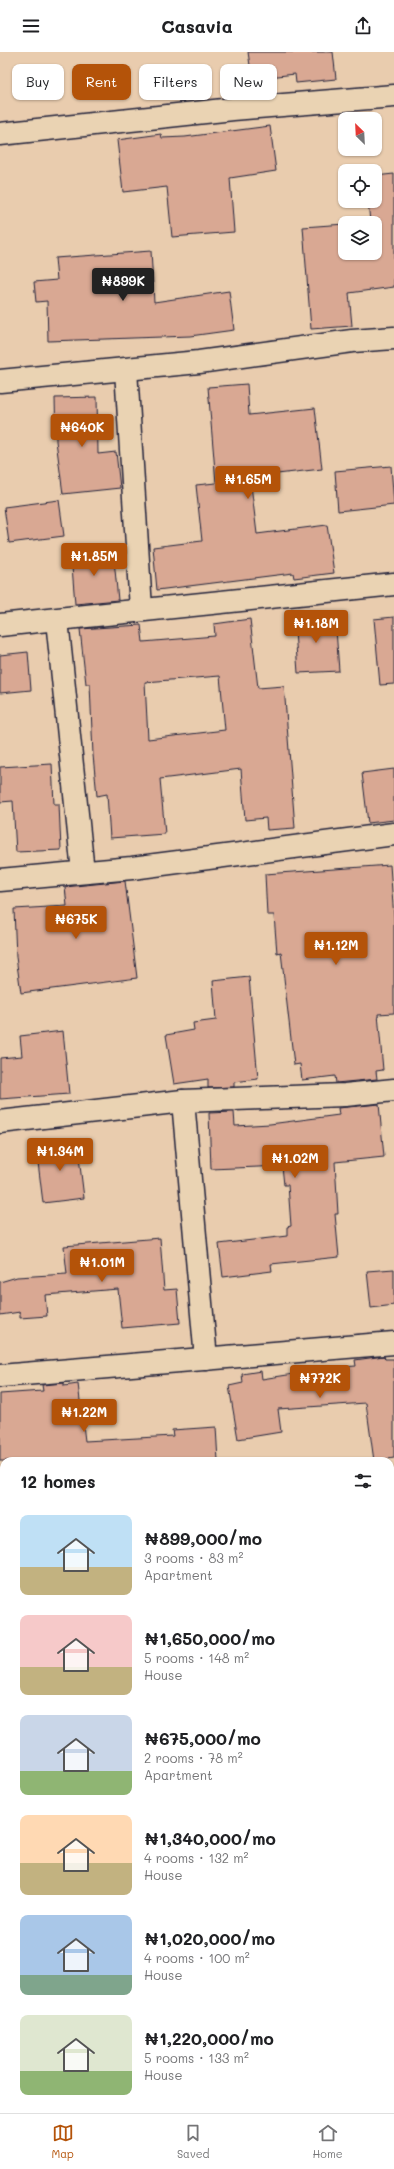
<!DOCTYPE html>
<meta charset="utf-8">
<style>
body{margin:0;font-family:Mali,sans-serif;background:#f6f6f6;color:#202124;height:100vh;display:flex;flex-direction:column;font-size:15px;white-space:nowrap}
*{box-sizing:border-box;margin:0}
p{font-size:13px;color:#757577}
.icon{flex:none;width:22px;height:22px;fill:none;stroke:currentColor;stroke-width:2;stroke-linecap:round;stroke-linejoin:round}
.map{position:relative;flex:1;overflow:hidden}
.details{position:absolute;left:0px;top:1405px;width:394px;height:656px;display:flex;flex-direction:column;background:#fff;border-radius:12px 12px 0 0;box-shadow:0 1px 3px #0004}
.details>*{flex:none}
.top-card{position:absolute;left:12px;top:12px;width:370px;height:36px;display:flex;gap:8px}
.needle{width:26px;rotate:336deg}
.tools{position:absolute;left:338px;top:60px;display:grid;gap:8px}
.tools a{display:grid;place-items:center;width:44px;height:44px;border-radius:8px;background:#fff;box-shadow:0 1px 3px #0004;font-size:20px}
.price{position:absolute;translate:-50% -34px;padding:0 9px;border-radius:4px;background:#b45309;color:#fff;font-size:13px;line-height:26px;filter:drop-shadow(0 1px 2px #0008)}
.price::after{content:'';position:absolute;left:50%;top:24px;width:12px;height:9px;margin-left:-6px;background:inherit;clip-path:polygon(0 0,100% 0,50% 100%)}
.price.selected{background:#222;color:#fff}
ul{padding:0;list-style:none}
li{display:flex;align-items:center;gap:12px;height:100px;padding:0 20px}
li span{display:grid;place-items:center;flex:none;width:112px;height:80px;border-radius:8px;color:#555}
li>.icon{margin-inline-start:auto}
span .icon{width:48px;height:48px;fill:#fffc;stroke-width:1}
li b{font-size:17px}
h2{display:flex;justify-content:space-between;align-items:center;height:48px;padding:0 20px;font-size:17px}
.chip{padding:0 14px;border-radius:8px;background:#fff;box-shadow:0 1px 3px #0004;font-size:14px;line-height:36px}
.chip.selected{background:#b45309;color:#fff}
header{display:flex;justify-content:space-between;align-items:center;height:52px;padding:0 20px;background:#fff;font-size:18px;font-weight:700}
.tabs{display:flex;justify-content:space-around;align-items:center;height:56px;border-top:1px solid #e0e0e0;background:#fff;font-size:11px;color:#757577}
.tabs a{display:grid;justify-items:center;gap:2px}
.tabs .selected{color:#b45309}
.map>svg:first-child{display:block}
.building{fill:#d9a893;stroke:#22223b;fill-rule:evenodd}
.lines{fill:none;stroke-linecap:round;stroke-linejoin:round}
.minor-casing{stroke:#22223b;stroke-width:25}
.minor{stroke:#ead3b3;stroke-width:22}
</style>
<header><svg class="icon" aria-label="menu" viewBox="0 0 24 24"><path d="M4 6h16M4 12h16M4 18h16"/></svg>Casavia<svg class="icon" aria-label="share" viewBox="0 0 24 24"><path d="M12 15V3M7 8l5-5 5 5M5 13v7h14v-7"/></svg></header>
<div class="map">
<svg width="394" height="2061" viewBox="0 0 394 2061">
<rect width="100%" height="100%" fill="#e9ccae"/>
<filter id="ink" filterUnits="userSpaceOnUse"><feTurbulence type="fractalNoise" baseFrequency=".025" numOctaves="2"/><feDisplacementMap in="SourceGraphic" scale="8" xChannelSelector="R" yChannelSelector="G"/><feConvolveMatrix kernelMatrix="1 2 1 2 8 2 1 2 1" color-interpolation-filters="sRGB"/></filter>
<g filter="url(#ink)">
<g class="building">
<polygon points="248,0 333,0 336,27 296,31 295,22 252,27"/>
<polygon points="270,74 276,119 230,126 234,180 172,185 167,135 123,140 117,88 161,82 162,86 185,85"/>
<polygon points="394,122 394,235 349,241 352,274 311,277 303,175 345,172 345,201 375,201 375,171 354,171 370,170 368,149 375,149 375,124"/>
<polygon points="151,199 154,250 229,239 234,278 190,284 48,289 47,249 36,250 34,230 57,228 55,206"/>
<polygon points="247,332 249,363 315,356 322,417 250,425 257,482 327,473 334,521 294,526 293,521 157,538 153,495 202,489 196,433 216,431 208,335"/>
<polygon points="97,345 98,402 116,400 120,436 63,442 56,389 55,346"/>
<polygon points="391,414 394,453 338,459 335,419"/>
<polygon points="59,448 64,484 9,491 4,455"/>
<polygon points="113,498 118,548 75,552 71,502"/>
<polygon points="335,563 339,619 298,621 294,565"/>
<polygon points="394,565 394,632 380,633 374,567"/>
<path d="M250,567l8,69 26,-2 11,142 -28,2 -1,-12 -21,2 -4,-51 -81,10 5,55 -55,4 -3,-44 -10,2 -4,-41 -3,-71h-4l-6,-55 61,-4 2,17 72,-6 -1,-12zM220,624l5,54 -77,9 -3,-57z"/>
<polygon points="28,600 31,638 0,641 0,603"/>
<polygon points="52,712 54,752 59,752 61,798 16,800 13,749 0,750 0,715"/>
<polygon points="394,717 394,768 368,771 362,721"/>
<polygon points="390,813 394,866 394,961 378,962 383,1018 376,1019 377,1027 336,1031 335,1024 302,1028 300,1012 294,1013 281,900 277,901 274,863 267,863 265,822"/>
<polygon points="125,829 137,926 21,941 16,905 14,857 67,854 65,835"/>
<polygon points="249,925 258,1027 234,1030 234,1035 208,1036 208,1027 174,1032 166,983 194,978 193,971 216,968 213,929"/>
<polygon points="63,979 69,1042 0,1047 0,1006 22,1004 20,984"/>
<polygon points="379,1052 384,1105 335,1110 338,1162 335,1162 339,1205 271,1212 272,1219 223,1225 219,1192 287,1184 287,1175 291,1174 288,1133 284,1133 282,1114 211,1117 209,1061 234,1060 235,1074 270,1072 339,1063 338,1056"/>
<polygon points="77,1089 84,1146 43,1151 36,1094"/>
<polygon points="160,1186 164,1238 177,1237 180,1271 122,1276 118,1237 45,1243 47,1264 20,1266 20,1260 0,1263 0,1230 17,1225 67,1222 64,1194"/>
<polygon points="394,1217 394,1253 371,1256 367,1219"/>
<polygon points="384,1304 385,1307 394,1307 394,1406 374,1409 366,1351 278,1357 281,1380 238,1387 229,1334 243,1331 242,1322 261,1319 262,1327 300,1321 300,1318 356,1314 355,1308"/>
<polygon points="64,1331 64,1334 78,1332 85,1389 173,1384 172,1378 216,1375 218,1409 0,1409 0,1342 43,1339 42,1333"/>
</g>
<g class="lines">
<g class="minor-casing">
<g id="minor">
<polyline points="0,82 233,57 394,44"/>
<polyline points="126,318 141,557"/>
<polyline points="0,329 199,310 352,289 394,286"/>
<polyline points="57,568 83,820"/>
<polyline points="0,573 394,532"/>
<polyline points="0,828 132,816 394,782"/>
<polyline points="183,1049 206,1307"/>
<polyline points="0,1070 183,1049 345,1043 394,1038"/>
<polyline points="0,1324 394,1291"/>
<polyline points="390,1537 394,1537"/>
<polyline points="0,1571 4,1570"/>
<polyline points="0,1891 4,1893"/>
<polyline points="217,2061 218,2057"/>
</g>
</g>
<use href="#minor" class="minor"/>
</g>
</g>
</svg>
<div class="tools">
<a><svg class="needle" viewBox="-14 -14 28 28"><path d="M0-13l5 13h-10z" fill="#e53935"/><path d="M0 13l5-13h-10z" fill="#757577"/></svg></a>
<a><svg class="icon" aria-label="locate" viewBox="0 0 24 24"><circle cx="12" cy="12" r="6"/><path d="M12 2v4M12 18v4M2 12h4M18 12h4"/></svg></a>
<a><svg class="icon" aria-label="layers" viewBox="0 0 24 24"><path d="M12 4l9 5-9 5-9-5zM3 14l9 5 9-5"/></svg></a>
</div>
<b class="price selected" style="left:123px;top:250px">₦899K</b>
<b class="price" style="left:82px;top:396px">₦640K</b>
<b class="price" style="left:248px;top:448px">₦1.65M</b>
<b class="price" style="left:94px;top:525px">₦1.85M</b>
<b class="price" style="left:316px;top:592px">₦1.18M</b>
<b class="price" style="left:76px;top:888px">₦675K</b>
<b class="price" style="left:336px;top:914px">₦1.12M</b>
<b class="price" style="left:60px;top:1120px">₦1.34M</b>
<b class="price" style="left:295px;top:1127px">₦1.02M</b>
<b class="price" style="left:102px;top:1231px">₦1.01M</b>
<b class="price" style="left:320px;top:1347px">₦772K</b>
<b class="price" style="left:84px;top:1381px">₦1.22M</b>
<div class="top-card">
<a class="chip">Buy</a>
<a class="chip selected">Rent</a>
<a class="chip">Filters</a>
<a class="chip">New</a>
</div>
<section class="details">
<h2>12 homes<svg class="icon" aria-label="filters" viewBox="0 0 24 24"><path d="M4 7h16M4 17h16"/><circle cx="9" cy="7" r="2"/><circle cx="15" cy="17" r="2"/></svg></h2>
<ul>
<li><span style="background:linear-gradient(#bfe0f5 65%,#c2b280 0)"><svg class="icon" aria-label="home" viewBox="0 0 24 24"><path d="M3 11l9-7 9 7M6 9v11h12V9"/></svg></span><div><b>₦899,000/mo</b><p>3 rooms · 83 m²</p><p>Apartment</p></div></li>
<li><span style="background:linear-gradient(#f6c9c9 65%,#c2b280 0)"><svg class="icon" aria-label="home" viewBox="0 0 24 24"><path d="M3 11l9-7 9 7M6 9v11h12V9"/></svg></span><div><b>₦1,650,000/mo</b><p>5 rooms · 148 m²</p><p>House</p></div></li>
<li><span style="background:linear-gradient(#c9d6e8 70%,#8fb573 0)"><svg class="icon" aria-label="home" viewBox="0 0 24 24"><path d="M3 11l9-7 9 7M6 9v11h12V9"/></svg></span><div><b>₦675,000/mo</b><p>2 rooms · 78 m²</p><p>Apartment</p></div></li>
<li><span style="background:linear-gradient(#ffd9b3 60%,#c2b280 0)"><svg class="icon" aria-label="home" viewBox="0 0 24 24"><path d="M3 11l9-7 9 7M6 9v11h12V9"/></svg></span><div><b>₦1,340,000/mo</b><p>4 rooms · 132 m²</p><p>House</p></div></li>
<li><span style="background:linear-gradient(#a9c7e8 75%,#7fa58c 0)"><svg class="icon" aria-label="home" viewBox="0 0 24 24"><path d="M3 11l9-7 9 7M6 9v11h12V9"/></svg></span><div><b>₦1,020,000/mo</b><p>4 rooms · 100 m²</p><p>House</p></div></li>
<li><span style="background:linear-gradient(#dfe7d0 70%,#8fb573 0)"><svg class="icon" aria-label="home" viewBox="0 0 24 24"><path d="M3 11l9-7 9 7M6 9v11h12V9"/></svg></span><div><b>₦1,220,000/mo</b><p>5 rooms · 133 m²</p><p>House</p></div></li>
</ul>
</section>
</div>
<nav class="tabs">
<a class="selected"><svg class="icon" aria-label="map" viewBox="0 0 24 24"><path d="M3 6l6-2 6 2 6-2v14l-6 2-6-2-6 2zM9 4v14M15 6v14"/></svg>Map</a>
<a><svg class="icon" aria-label="saved" viewBox="0 0 24 24"><path d="M7 4h10v16l-5-4-5 4z"/></svg>Saved</a>
<a><svg class="icon" aria-label="home" viewBox="0 0 24 24"><path d="M3 11l9-7 9 7M6 9v11h12V9"/></svg>Home</a>
</nav>
